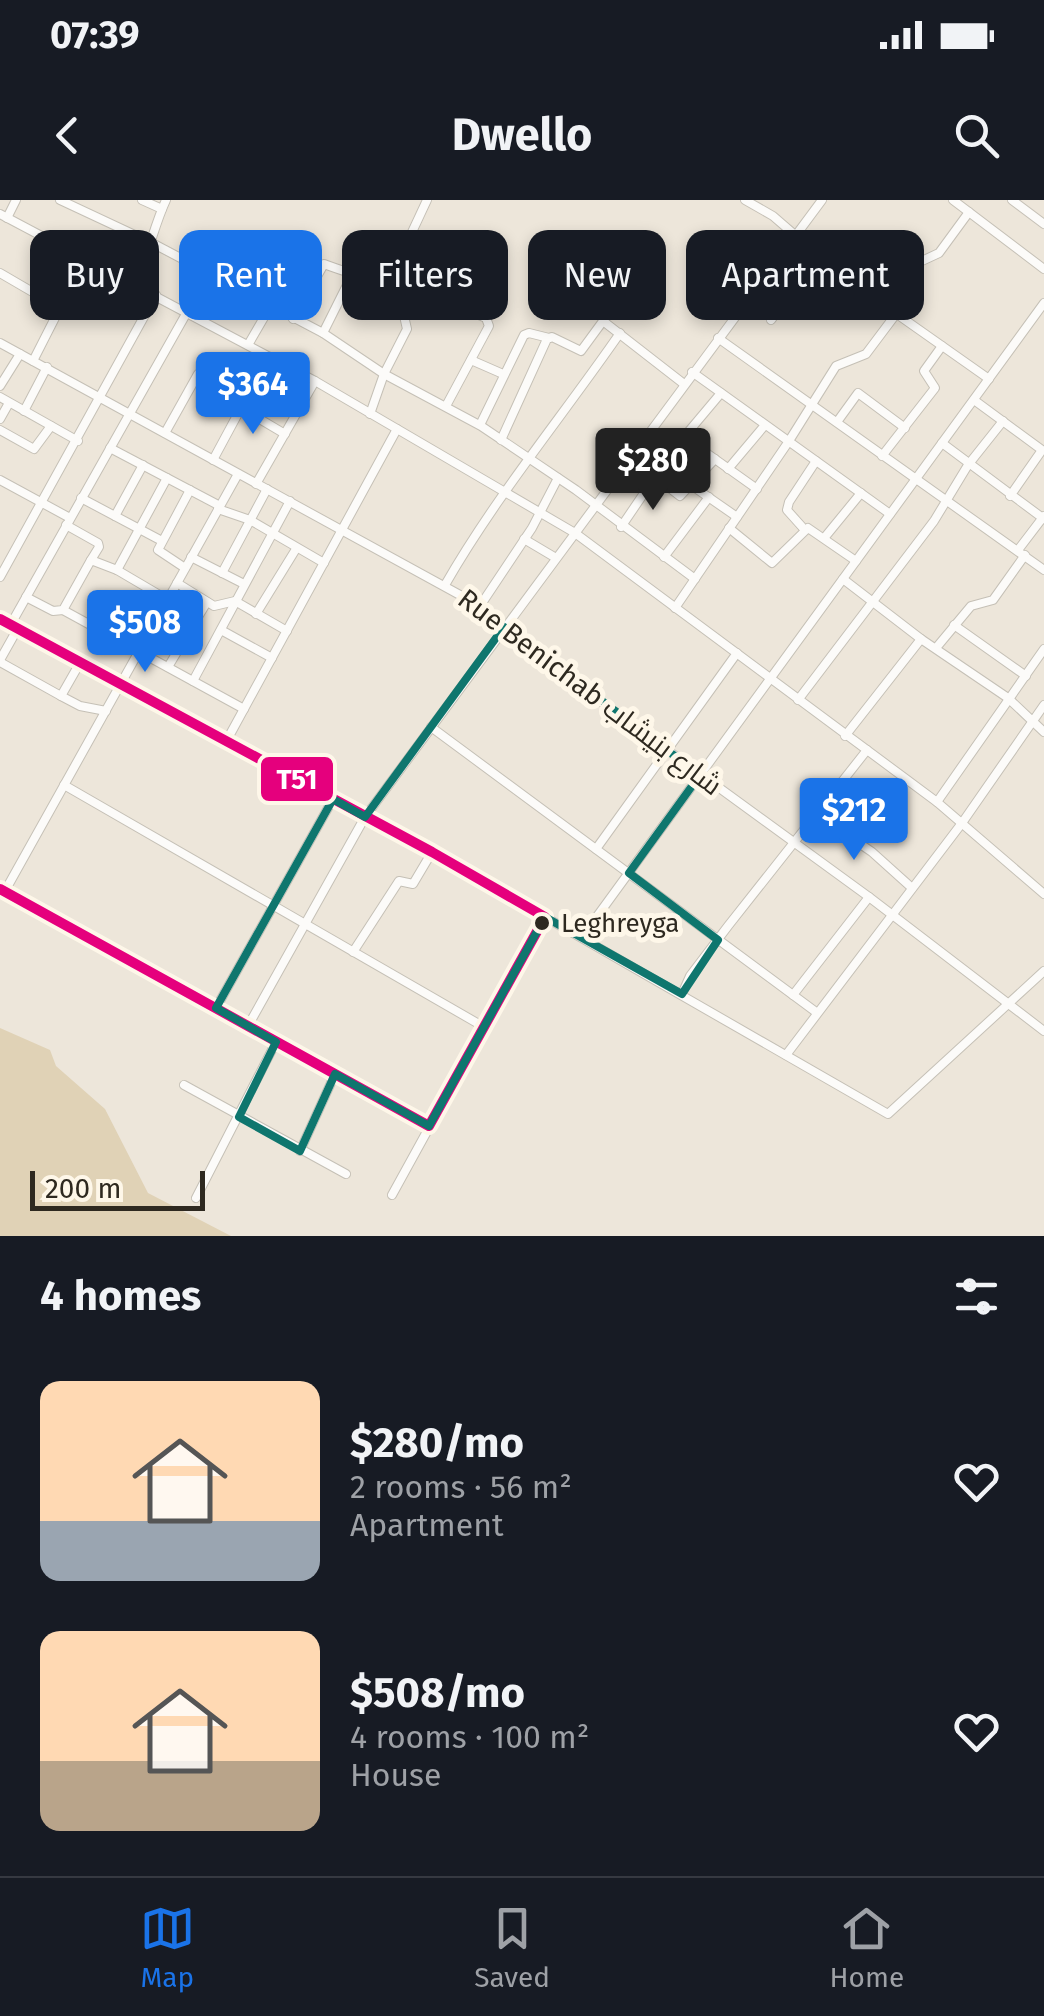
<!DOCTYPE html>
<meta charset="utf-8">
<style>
body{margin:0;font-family:"Fira Sans",Cairo,sans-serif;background:#20242c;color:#f1f3f6;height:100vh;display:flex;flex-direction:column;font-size:38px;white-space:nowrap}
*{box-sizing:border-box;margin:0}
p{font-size:32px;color:#9ea1a6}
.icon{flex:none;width:55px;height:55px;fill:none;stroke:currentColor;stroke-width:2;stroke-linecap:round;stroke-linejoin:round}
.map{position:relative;height:1036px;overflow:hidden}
.side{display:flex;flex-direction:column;background:#171b24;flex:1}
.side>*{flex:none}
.hud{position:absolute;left:30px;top:30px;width:985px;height:90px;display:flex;gap:20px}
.scale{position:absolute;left:30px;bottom:25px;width:175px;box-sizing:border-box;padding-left:10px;border:5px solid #2e2920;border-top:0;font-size:28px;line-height:35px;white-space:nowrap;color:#2e2920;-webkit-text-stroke:8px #fef7e9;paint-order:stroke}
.price{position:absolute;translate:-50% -85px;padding:0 22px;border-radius:10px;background:#1a73e8;color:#fff;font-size:32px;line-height:65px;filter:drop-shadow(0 2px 5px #0008)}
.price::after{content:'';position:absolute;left:50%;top:60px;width:30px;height:22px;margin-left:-15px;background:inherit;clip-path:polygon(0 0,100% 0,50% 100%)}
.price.active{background:#222;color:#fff}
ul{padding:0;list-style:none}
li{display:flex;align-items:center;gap:30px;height:250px;padding:0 40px}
li span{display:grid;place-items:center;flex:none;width:280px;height:200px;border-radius:20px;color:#555}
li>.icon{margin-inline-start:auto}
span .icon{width:120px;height:120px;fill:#fffc;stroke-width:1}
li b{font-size:42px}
h2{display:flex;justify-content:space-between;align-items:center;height:120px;padding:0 40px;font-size:42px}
.pill{padding:0 35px;border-radius:20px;background:#171b24;box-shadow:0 5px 15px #0003;font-size:35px;line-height:90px}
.pill.active{background:#1a73e8;color:#fff}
.status{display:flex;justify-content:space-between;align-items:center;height:70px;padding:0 50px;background:#171b24;direction:ltr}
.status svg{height:28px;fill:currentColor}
header{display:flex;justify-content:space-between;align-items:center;height:130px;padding:0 40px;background:#171b24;font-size:45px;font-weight:700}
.menu{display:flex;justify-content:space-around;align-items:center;height:140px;border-top:2px solid #363941;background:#171b24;font-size:28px;color:#9ea1a6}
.menu a{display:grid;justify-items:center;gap:5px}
.menu .active{color:#1a73e8}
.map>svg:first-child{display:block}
.green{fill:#e0d2b6}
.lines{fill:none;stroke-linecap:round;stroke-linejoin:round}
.minor-casing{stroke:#c5c0b6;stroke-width:10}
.minor{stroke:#fcfbf9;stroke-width:8}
.bus-1-casing{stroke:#fef7e9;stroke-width:18}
.bus-1{stroke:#e5007d;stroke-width:10}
.marked{fill:none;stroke:#0f766e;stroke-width:8;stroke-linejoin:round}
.bus-dot{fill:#2e2920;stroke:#fef7e9;stroke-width:4}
.labels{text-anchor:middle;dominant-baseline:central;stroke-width:10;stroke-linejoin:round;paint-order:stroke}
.bus-label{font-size:26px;fill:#2e2920;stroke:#fef7e9;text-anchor:start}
.street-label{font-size:28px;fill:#2e2920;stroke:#fef7e9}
.line-badge{stroke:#fef7e9;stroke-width:4}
.badge-label{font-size:28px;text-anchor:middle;font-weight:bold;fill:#fff}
</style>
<div class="status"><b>07:39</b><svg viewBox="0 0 49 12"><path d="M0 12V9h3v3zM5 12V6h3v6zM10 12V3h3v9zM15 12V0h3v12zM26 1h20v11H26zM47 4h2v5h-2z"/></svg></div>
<header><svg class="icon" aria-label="back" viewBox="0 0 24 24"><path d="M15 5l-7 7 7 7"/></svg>Dwello<svg class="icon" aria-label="search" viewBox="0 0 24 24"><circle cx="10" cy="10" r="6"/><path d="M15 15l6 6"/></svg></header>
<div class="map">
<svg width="1044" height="1036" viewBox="0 0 1044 1036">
<rect width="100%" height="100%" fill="#ede6da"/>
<polygon class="green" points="0,828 50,850 56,866 105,909 148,993 231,1036 0,1036"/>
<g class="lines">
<g class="minor-casing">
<g id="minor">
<polyline points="60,0 152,43 323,133 384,174 481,226 576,290 695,379"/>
<polyline points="142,0 162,9"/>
<polyline points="745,0 773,16 840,74 989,179"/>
<polyline points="953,0 1044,69"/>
<polyline points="1012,0 1044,24"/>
<polyline points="0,14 315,181 575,333 937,602 1044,694"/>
<polyline points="7,18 16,0"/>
<polyline points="0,73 60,108 77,112 82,110 104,69"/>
<path d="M134,83c15,-28 19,-55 32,-83"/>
<polyline points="876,100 911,66 939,53 969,12"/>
<path d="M293,119l31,-55c53,20 109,31 162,54l3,8 -43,80"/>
<polyline points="771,120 819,57"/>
<polyline points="323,133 352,75"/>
<polyline points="718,138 1044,370"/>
<polyline points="0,143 480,406 515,439 869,697 1044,831"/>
<polyline points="248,145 270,107"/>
<polyline points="471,160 503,174"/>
<polyline points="33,161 60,108"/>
<polyline points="692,172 890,314"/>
<polyline points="0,186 20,154"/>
<polyline points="721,193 684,237 757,289"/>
<polyline points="0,197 78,241"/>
<polyline points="974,200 1042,250 1010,296"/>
<polyline points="24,211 47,167"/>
<polyline points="370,214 384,174 407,129 402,107 416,67 406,45 427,0"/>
<polyline points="257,217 287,166"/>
<polyline points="0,219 9,203"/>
<polyline points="837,222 858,193 905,228"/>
<polyline points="480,225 524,135 529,133 549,138"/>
<polyline points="0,230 34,249 51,226"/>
<polyline points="165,233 198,174 241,208 285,234"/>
<polyline points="501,240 547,139 552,137 581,151 603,121 684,184"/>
<polyline points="942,243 1044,319"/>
<polyline points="110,248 220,306"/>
<polyline points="882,256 935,188 924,171 942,146"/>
<polyline points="630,257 680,296 715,259"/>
<polyline points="213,260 241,208"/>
<polyline points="728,269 765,225"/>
<polyline points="0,280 70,318"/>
<polyline points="256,284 315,181"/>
<polyline points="691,285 737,317"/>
<polyline points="81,298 162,341"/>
<polyline points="218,309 250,320 324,363"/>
<polyline points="115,316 143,265"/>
<polyline points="66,325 98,343 99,347 91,360"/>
<polyline points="621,327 655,277"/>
<polyline points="729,328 772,363 808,328 856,361"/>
<polyline points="804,329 787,310 789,302 816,261"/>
<polyline points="825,337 861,293"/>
<polyline points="524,339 556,358"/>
<polyline points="1018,350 1044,316"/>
<polyline points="191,357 244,384"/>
<polyline points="664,357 709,297"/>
<polyline points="185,368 158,350 190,290"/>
<polyline points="117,370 167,278"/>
<polyline points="222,373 267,289"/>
<polyline points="0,377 156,95"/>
<polyline points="843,379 921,439 1008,498 1044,532"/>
<polyline points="177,383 214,406 235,401 287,431"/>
<path d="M445,385c51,-89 117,-168 175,-252"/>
<polyline points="26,397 53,411 63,410 91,360 117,370 168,400"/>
<polyline points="480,406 532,328 558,278"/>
<polyline points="675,408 789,241 836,166 866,154 896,114"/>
<polyline points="63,410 244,509"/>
<polyline points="256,414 296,349"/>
<polyline points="0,419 432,652 888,914 1044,771"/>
<polyline points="11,424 208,75"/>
<polyline points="954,425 1026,476"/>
<polyline points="221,430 272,458"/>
<polyline points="936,448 971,406 993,400 1025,355"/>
<polyline points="0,460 18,428"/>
<polyline points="0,462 61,496 81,461"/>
<polyline points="168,467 207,402"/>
<polyline points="193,481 290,301"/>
<polyline points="61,496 80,506 106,511"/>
<polyline points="798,500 934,321 968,265 1003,221"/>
<polyline points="431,527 816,812"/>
<polyline points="845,536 921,439"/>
<polyline points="227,540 397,229"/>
<polyline points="64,585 484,827"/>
<polyline points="937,602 1044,449"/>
<polyline points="815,613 872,652 912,688"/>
<polyline points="596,649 737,453"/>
<polyline points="0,689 429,926"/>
<polyline points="5,691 238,274"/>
<polyline points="582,737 1044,103"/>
<polyline points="353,752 399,681 413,684 432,652"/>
<polyline points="682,794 690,776 728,726 867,550"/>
<polyline points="793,795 869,697"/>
<polyline points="216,808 333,599"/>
<polyline points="248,826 365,617 822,0"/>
<polyline points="786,855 962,623 1044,505"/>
<polyline points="184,885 346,974"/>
<polyline points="300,951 335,874"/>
<polyline points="392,995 545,717"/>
<polyline points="196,998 276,842"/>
</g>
</g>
<use href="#minor" class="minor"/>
<g class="bus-1-casing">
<polyline id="bus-1" points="0,419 432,652 545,717 429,926 0,689"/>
</g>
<use href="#bus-1" class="bus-1"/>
</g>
<path class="marked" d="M504,427l196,148 -71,98 89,67 -36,54 -137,-77 -116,209 -94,-52 -35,77 -61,-34 37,-75 -60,-34 117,-209 32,18z"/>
<circle class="bus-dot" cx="542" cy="723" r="9"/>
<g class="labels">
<g class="bus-label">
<text x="561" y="723">Leghreyga</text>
</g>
<g class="street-label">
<text transform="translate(590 492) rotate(37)">Rue Benichab شارع بنيشاب</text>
</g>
</g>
<rect class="line-badge" x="259" y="555" width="76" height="48" rx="10" fill="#e5007d"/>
<g class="badge-label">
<text x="297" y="589">T51</text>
</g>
</svg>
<div class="scale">200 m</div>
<b class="price" style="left:253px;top:237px">$364</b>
<b class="price active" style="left:653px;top:313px">$280</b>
<b class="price" style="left:145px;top:475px">$508</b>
<b class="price" style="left:854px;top:663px">$212</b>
<div class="hud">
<a class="pill">Buy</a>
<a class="pill active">Rent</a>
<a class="pill">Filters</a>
<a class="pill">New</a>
<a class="pill">Apartment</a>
</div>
</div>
<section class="side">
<h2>4 homes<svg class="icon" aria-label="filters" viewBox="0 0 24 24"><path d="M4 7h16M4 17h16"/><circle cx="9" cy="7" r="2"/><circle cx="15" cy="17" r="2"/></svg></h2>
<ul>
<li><span style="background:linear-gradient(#ffd9b3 70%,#9aa5b1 0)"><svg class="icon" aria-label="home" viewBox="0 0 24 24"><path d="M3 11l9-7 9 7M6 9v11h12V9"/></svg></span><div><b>$280/mo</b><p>2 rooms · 56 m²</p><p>Apartment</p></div><svg class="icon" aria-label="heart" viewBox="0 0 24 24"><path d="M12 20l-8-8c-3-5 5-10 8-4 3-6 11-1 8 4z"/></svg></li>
<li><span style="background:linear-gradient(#ffd9b3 65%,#b9a48a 0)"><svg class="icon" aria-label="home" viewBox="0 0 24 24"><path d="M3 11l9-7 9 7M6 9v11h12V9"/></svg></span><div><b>$508/mo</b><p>4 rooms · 100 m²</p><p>House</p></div><svg class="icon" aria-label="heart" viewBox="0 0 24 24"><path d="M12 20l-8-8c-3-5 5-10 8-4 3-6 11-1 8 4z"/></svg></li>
</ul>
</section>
<nav class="menu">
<a class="active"><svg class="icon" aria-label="map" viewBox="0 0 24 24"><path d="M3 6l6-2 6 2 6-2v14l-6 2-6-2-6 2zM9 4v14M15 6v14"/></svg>Map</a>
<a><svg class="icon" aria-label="saved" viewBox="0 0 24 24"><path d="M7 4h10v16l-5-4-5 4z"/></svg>Saved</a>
<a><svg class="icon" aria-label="home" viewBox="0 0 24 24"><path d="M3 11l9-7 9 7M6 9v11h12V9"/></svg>Home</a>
</nav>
